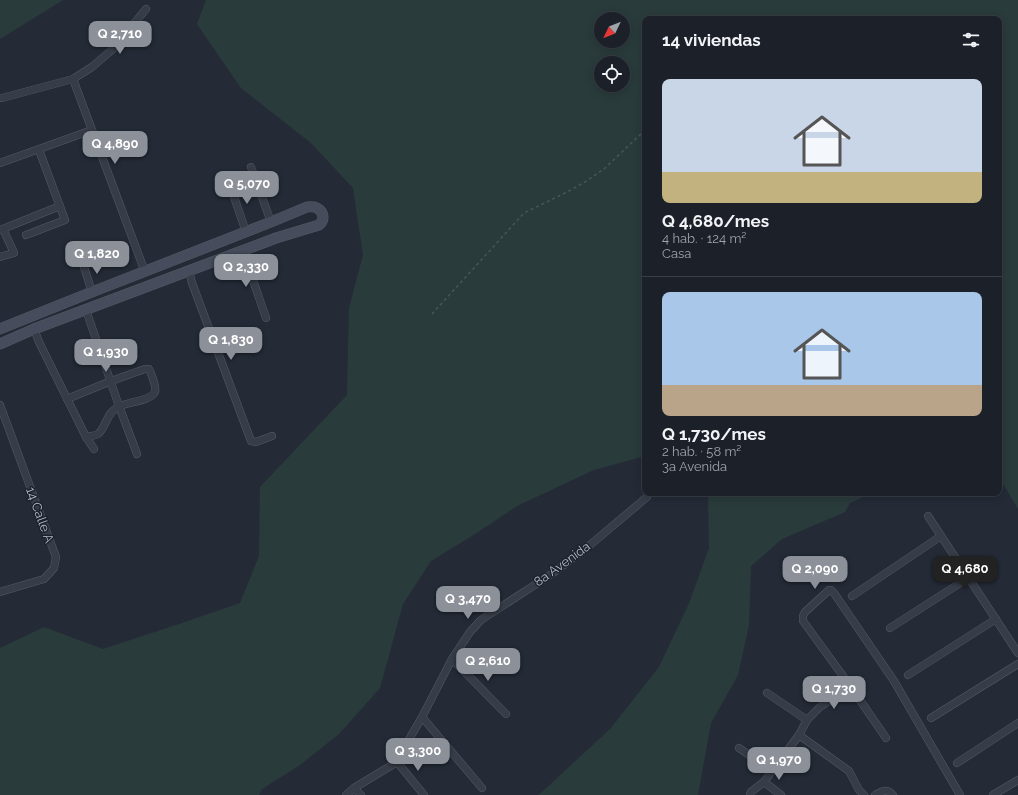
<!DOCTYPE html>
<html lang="es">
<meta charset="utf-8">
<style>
body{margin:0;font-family:Raleway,sans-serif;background:#242831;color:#f1f3f6;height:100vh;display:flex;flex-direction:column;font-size:15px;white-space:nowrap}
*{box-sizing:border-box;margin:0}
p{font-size:13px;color:#a0a3a8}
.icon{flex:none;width:22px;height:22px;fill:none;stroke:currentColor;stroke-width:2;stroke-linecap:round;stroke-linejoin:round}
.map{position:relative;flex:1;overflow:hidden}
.details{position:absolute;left:642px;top:16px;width:360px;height:480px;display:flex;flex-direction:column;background:#1b2029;border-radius:8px;box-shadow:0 2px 10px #0003,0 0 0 1px #393e46}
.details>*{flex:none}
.needle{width:26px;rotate:227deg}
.tools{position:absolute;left:594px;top:12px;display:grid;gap:8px}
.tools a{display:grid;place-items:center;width:36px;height:36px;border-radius:50%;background:#1b2029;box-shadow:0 2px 10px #0003,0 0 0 1px #393e46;font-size:20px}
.price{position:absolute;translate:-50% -34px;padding:0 9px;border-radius:8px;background:#8c9099;color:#fff;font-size:13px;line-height:26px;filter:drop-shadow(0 1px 2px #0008)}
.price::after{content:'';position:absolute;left:50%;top:24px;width:12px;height:9px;margin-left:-6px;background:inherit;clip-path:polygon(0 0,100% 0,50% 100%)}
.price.on{background:#222;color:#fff}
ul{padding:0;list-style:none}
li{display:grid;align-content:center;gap:8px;height:212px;padding:0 20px}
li+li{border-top:1px solid #393e46}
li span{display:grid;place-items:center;height:124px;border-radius:8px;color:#555}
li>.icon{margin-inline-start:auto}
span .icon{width:72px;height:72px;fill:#fffc;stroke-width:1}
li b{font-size:17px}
h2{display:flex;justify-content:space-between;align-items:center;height:48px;padding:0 20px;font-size:17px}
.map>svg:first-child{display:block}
.green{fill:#2a3b3c;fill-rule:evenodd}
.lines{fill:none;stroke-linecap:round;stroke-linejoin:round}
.street-casing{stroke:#555b66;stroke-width:8}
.secondary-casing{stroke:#555b66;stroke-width:11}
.path{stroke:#47565a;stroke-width:1.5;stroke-dasharray:3 3;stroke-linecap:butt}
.street{stroke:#373d48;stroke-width:7}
.secondary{stroke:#464c5b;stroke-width:10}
.labels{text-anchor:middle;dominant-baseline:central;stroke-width:3;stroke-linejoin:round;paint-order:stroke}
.street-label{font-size:13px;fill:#b2b8c4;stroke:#1d222d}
</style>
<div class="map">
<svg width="1018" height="795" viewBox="0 0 1018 795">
<rect width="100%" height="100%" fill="#242b37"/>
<g class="green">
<polygon points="0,0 63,0 0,39"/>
<path d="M206,0h812v509l-19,-32v-458h-354v437l-51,14 -77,36 -42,28 -44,27 -28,43 -23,84 -41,46 -39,31 -38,24 -3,6h-259v-147l44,-21 59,22 79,-26 58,-20 19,-47 1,-69 87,-92 2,-87 14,-53 -10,-67 -42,-45 -70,-55 -44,-64zM601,19h22v22h-22zM601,63h22v22h-22z"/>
<polygon points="708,493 872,493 850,503 845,512 782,539 751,566 749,625 738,675 711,723 698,795 538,795 542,792 610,729 659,667 690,601 709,548"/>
</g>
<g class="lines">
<g class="street-casing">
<g id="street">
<polyline points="73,79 145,272"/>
<polyline points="2,98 73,79 92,67 113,49 146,9"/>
<polyline points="0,163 92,130"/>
<polyline points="251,167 271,222"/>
<polyline points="230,185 246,232"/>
<polyline points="0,230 60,206"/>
<polyline points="26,235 65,220 39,150"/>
<polyline points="243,251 266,318"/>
<polyline points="0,257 14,253 3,229"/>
<polyline points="83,264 92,292"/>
<polyline points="189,271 192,283 251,441 256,442 272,436"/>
<polyline points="86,310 119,406 137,454"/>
<polyline points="34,329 39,342 86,437 94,449"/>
<path d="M67,399l44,-18 34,-12h4c2,4 8,19 6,23 -4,9 -29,10 -37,15 -12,6 -12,21 -20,27 -3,2 -8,2 -12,3"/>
<polyline points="0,405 56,557 54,568 44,579 0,592"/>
<polyline points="928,516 1018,653"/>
<polyline points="852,596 941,536"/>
<polyline points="890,628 968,578"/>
<polyline points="452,659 506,714"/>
<polyline points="908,675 996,619"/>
<polyline points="767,693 807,720"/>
<polyline points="422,717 482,788"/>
<polyline points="931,718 1018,664"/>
<polyline points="799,735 849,771 859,790 864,795"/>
<polyline points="886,738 851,687 803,621 803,616 805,612 829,590 831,590 834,593 894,681 960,795"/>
<polyline points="739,748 772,771"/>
<polyline points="397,762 424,795"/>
<polyline points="957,763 1018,723"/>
<polyline points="764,782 781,795"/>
<polyline points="354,788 361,795"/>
<polyline points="346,795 354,788 397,762 404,748 422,717 452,659 470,632 481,620 553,573 584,550 647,497"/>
<polyline points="750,795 751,792 764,782 772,771 799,735 807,720 820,707 851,687"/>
<path d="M875,795c8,-4 11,-7 18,0"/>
<polyline points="993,795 1018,780"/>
</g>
</g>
<g class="secondary-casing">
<path id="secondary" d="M0,329l92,-37 179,-70 36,-15c3,0 7,-1 10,1 7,4 8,12 2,17l-43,13 -242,91 -34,15"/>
</g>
<polyline class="path" points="432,314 524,213 567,192 585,182 604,169 645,130"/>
<use href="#street" class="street"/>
<use href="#secondary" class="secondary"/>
</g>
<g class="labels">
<g class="street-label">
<text transform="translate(40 515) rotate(70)">14 Calle A</text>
<text transform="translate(562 564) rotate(-36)">8a Avenida</text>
</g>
</g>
</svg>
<div class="tools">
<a><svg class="needle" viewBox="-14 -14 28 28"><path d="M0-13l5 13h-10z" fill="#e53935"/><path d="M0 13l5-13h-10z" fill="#a0a3a8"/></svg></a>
<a><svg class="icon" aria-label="locate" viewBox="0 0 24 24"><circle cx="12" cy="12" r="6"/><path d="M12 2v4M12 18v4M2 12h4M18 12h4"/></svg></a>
</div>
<b class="price" style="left:120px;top:55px">Q 2,710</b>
<b class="price" style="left:115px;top:165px">Q 4,890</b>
<b class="price" style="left:247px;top:205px">Q 5,070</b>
<b class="price" style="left:97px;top:275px">Q 1,820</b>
<b class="price" style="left:246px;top:288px">Q 2,330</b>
<b class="price" style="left:231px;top:361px">Q 1,830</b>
<b class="price" style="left:106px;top:373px">Q 1,930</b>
<b class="price" style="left:815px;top:590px">Q 2,090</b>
<b class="price on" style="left:965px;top:590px">Q 4,680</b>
<b class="price" style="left:468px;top:620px">Q 3,470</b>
<b class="price" style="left:488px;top:682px">Q 2,610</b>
<b class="price" style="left:834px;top:710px">Q 1,730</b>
<b class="price" style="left:418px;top:772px">Q 3,300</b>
<b class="price" style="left:779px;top:781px">Q 1,970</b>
<section class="details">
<h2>14 viviendas<svg class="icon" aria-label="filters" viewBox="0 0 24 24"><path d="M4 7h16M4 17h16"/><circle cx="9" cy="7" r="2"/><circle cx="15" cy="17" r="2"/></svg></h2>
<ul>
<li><span style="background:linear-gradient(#c9d6e8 75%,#c2b280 0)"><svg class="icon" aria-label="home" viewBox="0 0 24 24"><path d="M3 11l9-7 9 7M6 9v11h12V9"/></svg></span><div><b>Q 4,680/mes</b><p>4 hab. · 124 m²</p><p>Casa</p></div></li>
<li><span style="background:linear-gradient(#a9c7e8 75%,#b9a48a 0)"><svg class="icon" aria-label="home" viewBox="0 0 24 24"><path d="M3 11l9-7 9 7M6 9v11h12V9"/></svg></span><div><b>Q 1,730/mes</b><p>2 hab. · 58 m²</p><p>3a Avenida</p></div></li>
</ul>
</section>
</div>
